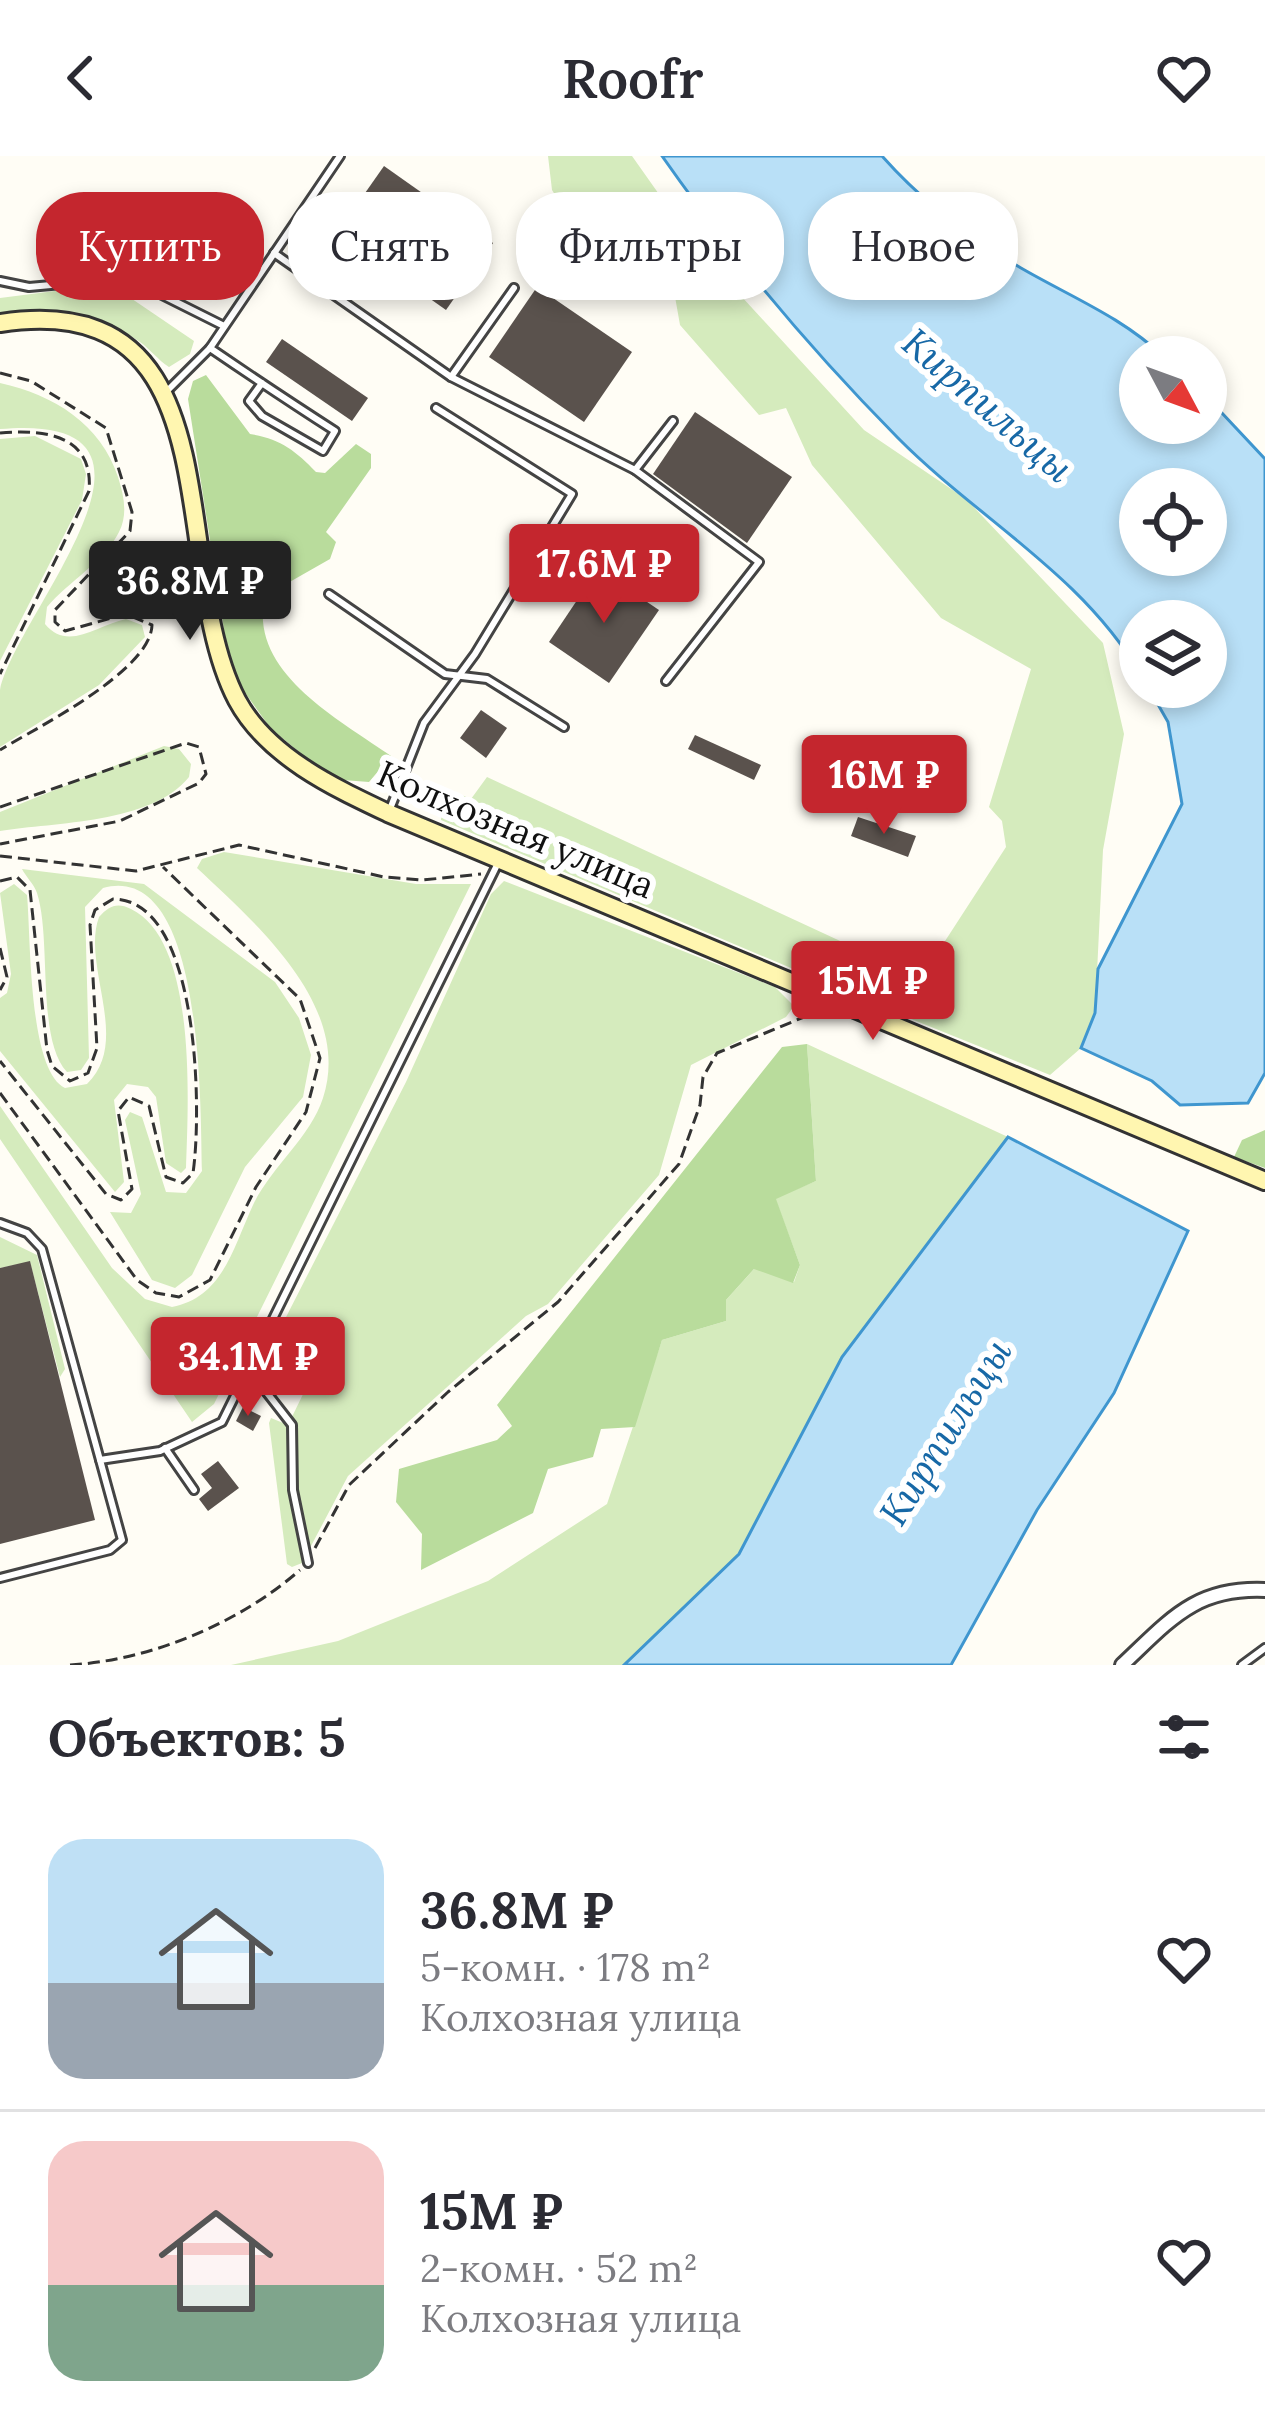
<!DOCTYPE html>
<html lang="ru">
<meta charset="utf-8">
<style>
body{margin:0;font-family:Lora,serif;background:#f2f2f3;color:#2b2b33;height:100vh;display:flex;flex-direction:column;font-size:45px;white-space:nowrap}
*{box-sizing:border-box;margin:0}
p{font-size:39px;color:#7c7c81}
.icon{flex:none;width:66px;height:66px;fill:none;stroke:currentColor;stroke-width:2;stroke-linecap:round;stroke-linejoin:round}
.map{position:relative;height:1509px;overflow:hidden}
.sheet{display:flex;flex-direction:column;background:#fff;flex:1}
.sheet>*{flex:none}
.hud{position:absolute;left:36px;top:36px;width:1194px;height:108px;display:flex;gap:24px}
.needle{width:78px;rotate:131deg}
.buttons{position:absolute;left:1119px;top:180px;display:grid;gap:24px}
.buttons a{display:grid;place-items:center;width:108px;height:108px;border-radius:50%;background:#fff;box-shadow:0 6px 18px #0003;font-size:60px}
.price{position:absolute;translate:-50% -102px;padding:0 27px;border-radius:12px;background:#c4262e;color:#fff;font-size:39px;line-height:78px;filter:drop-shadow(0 3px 6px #0008)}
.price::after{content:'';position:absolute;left:50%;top:72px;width:36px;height:27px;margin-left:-18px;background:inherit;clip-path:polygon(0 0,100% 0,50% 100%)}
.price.selected{background:#222;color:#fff}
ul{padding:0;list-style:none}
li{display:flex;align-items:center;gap:36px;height:300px;padding:0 48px}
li+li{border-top:3px solid #e1e1e2}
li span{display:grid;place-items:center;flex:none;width:336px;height:240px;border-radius:36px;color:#555}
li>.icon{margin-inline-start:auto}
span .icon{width:144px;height:144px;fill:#fffc;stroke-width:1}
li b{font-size:51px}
h2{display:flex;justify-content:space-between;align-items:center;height:144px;padding:0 48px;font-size:51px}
.pill{padding:0 42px;border-radius:48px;background:#fff;box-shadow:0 6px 18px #0003;font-size:42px;line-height:108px}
.pill.selected{background:#c4262e;color:#fff}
header{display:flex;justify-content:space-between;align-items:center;height:156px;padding:0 48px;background:#fff;font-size:54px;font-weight:600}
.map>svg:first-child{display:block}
.green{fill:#d5ebbd}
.forest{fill:#b9dc9c}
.water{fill:#b9e0f7;stroke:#3f96cf;stroke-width:3;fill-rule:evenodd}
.building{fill:#5a524d}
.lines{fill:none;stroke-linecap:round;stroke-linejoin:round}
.lane-casing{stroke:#444;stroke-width:12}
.street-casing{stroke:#444;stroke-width:18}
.secondary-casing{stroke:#333;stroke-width:22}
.path{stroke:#333;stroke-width:3;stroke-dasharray:12 6;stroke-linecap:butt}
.lane{stroke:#fff;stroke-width:6}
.street{stroke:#fff;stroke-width:12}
.secondary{stroke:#fff6b0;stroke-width:16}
.labels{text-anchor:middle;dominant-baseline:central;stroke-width:12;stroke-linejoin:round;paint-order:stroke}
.street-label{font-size:36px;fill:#111;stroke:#fff}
.water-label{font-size:39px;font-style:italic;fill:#1768a6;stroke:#fff}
</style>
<header><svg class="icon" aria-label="back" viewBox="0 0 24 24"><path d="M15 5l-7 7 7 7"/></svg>Roofr<svg class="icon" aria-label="heart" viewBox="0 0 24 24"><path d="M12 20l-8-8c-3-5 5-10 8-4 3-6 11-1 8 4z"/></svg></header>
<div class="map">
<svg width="1265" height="1509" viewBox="0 0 1265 1509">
<rect width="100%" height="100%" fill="#fffdf5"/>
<g class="green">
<polygon points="548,0 632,0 697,92 864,274 966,343 1103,487 1124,578 1103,694 1095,857 1081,892 1050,919 884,852 899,823 923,819 1006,691 1002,665 989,651 1031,513 941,462 812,309 786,252 759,259 680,169 674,135 638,90 585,87 552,34"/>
<path d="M110,128l84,57 -4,13 -21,13c-11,-7 -19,-18 -29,-25 -42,-31 -91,-33 -140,-26v-18z"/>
<path d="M0,227c54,12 101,41 118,94 6,19 10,37 1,55 -15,30 -50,49 -72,75l-2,17c23,28 52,1 81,-5l16,6 3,12 -46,48 -99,62c0,-18 0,-40 0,-57 15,-75 205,-279 0,-261z"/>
<polygon points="35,280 81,303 86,318 82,344 0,505 0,283"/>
<path d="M164,590l15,3 12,15 -2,13c-38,47 -134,45 -189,54v-19z"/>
<polygon points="487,621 892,809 876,848 441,664 443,631 471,643"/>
<path d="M224,696l192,32h55l-257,520 -22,18 -192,-283v-33l112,162 33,31 27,8c51,-10 61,-59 81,-102 18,-38 57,-67 70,-107 30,-92 -68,-175 -126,-230l5,-9z"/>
<path d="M22,713l122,15 131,98 24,36 12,37 -8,42 -58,70 -53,108 -17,13 -23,-8 -42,-68 21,1 10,-19 -16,-74 5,-8 12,5 24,75 20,1 16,-22c-2,-57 4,-311 -99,-283l-18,19 4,151 -8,12 -14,2c-31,-33 -15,-132 -30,-179 -3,-9 -11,-16 -15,-24z"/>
<polygon points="504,725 775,831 794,850 786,861 691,909 659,1019 548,1148 526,1160 348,1320 302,1407 292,1411 287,1408 269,1267 271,1262 288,1269 327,1189 283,1167 406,926 491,738"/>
<path d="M14,728l13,11c4,42 1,175 38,193l22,-4c45,-43 -6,-118 12,-167 10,-11 18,-15 32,-8 67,32 57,196 55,259l-5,5 -15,-10 -10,-66 -8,-10 -21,-3 -13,16 10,82 -9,10 -115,-141v-53l7,-5 4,-19 -11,-81z"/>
<polygon points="807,888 1008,981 842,1201 739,1398 624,1509 231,1509 338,1485 488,1425 607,1348 662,1184 726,1165 726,1144 755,1112 794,1126 800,1109 775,1042 816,1025"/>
<polygon points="0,1081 37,1099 65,1213 60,1221 30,1106 0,1112"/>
</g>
<g class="forest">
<path d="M206,219l44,59c30,5 45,16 66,38l9,1 31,-29 15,10v14l-45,64 10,10 -6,17 -65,37c-18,76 75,124 126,160l-22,26 -26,-2 -29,-16 -43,-35 -33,-46 -13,-47 -37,-237 5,-18z"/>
<polygon points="807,888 816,1025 776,1043 800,1109 793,1127 754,1113 726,1144 726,1165 662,1184 635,1271 601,1273 593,1301 548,1313 533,1357 421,1414 422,1378 396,1346 399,1313 497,1284 512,1270 497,1249 782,891"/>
<polygon points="1265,974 1265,1012 1234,1001 1242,984"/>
</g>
<g class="water">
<path d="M662,0h220c39,44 88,82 139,112 50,29 101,49 143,89h-24v66h66v-27l59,63v614l-17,30 -68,2 -28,-24 -71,-33 14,-35 3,-44 84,-165 -14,-82 -20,-35h58v-66h-66v53c-56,-98 -164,-157 -242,-236 -86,-87 -166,-182 -236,-282zM1140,333h66v66h-66z"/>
<polygon points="1008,981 1188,1075 1114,1237 1037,1354 951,1509 624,1509 739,1398 842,1201"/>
</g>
<g class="building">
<polygon points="384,10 493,87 446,154 337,77"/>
<polygon points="537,131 632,196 584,266 489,201"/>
<polygon points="282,183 368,242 352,265 266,206"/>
<polygon points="695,256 792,321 747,387 653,318"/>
<polygon points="598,413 659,454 609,527 549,486"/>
<polygon points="481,554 507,572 486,602 460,582"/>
<polygon points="695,579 761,609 754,624 688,593"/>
<polygon points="858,661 916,680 908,701 851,680"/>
<polygon points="30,1105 95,1364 0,1388 0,1112"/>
<polygon points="243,1251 261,1260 253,1275 236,1265"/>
<polygon points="218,1305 239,1332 208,1355 199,1343 212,1332 201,1318"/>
</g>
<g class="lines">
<g class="lane-casing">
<g id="lane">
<polyline points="274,97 451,221 635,314 759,406 666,525"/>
<polyline points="0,125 29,131 128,122 224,170"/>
<path d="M210,192c41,28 83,56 125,83l-12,20 -61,-35 -13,-15 13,-18"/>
<polyline points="451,221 514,132"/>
<polyline points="166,236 210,192 340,0"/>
<polyline points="635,314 673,265"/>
<polyline points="329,438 445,518 487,523 564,571"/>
<polyline points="390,653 424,567 475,498 572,338 436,252"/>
<polyline points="0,1067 27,1077 42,1093 100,1304 160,1295 222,1266 498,707"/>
<polyline points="250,1215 292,1269 293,1334 308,1407"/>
<polyline points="165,1292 194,1334"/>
<polyline points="0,1422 110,1394 122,1384 100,1304"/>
<polyline points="1242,1509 1265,1492"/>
</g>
</g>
<g class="street-casing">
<path id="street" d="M1122,1509c48,-45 73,-78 143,-75"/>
</g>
<g class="secondary-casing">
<path id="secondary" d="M0,167c240,-36 166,242 237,377 30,56 96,87 151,113l877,368"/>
</g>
<g class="path">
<path d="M0,217l31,8 75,47 26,84 -2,19 -75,79v12l10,9 61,-17 26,11c-1,46 -116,103 -152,125"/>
<path d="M0,277c45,-4 94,2 89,58l-89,183"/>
<polyline points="0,651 186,587 199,591 206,618 199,627 120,665 0,688"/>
<polyline points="0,700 136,715 239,689 384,721 423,724 481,718"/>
<path d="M0,725l17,-4 13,13 17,160 5,16 18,15 18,-8 9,-25 -7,-123 5,-15 18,-11c87,0 89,214 80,274l-10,10 -17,-6 -17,-71 -20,-9 -11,14 14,78 -11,11 -15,-6 -106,-133"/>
<polyline points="0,792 7,821 0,834"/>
<polyline points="0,937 137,1124 156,1137 179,1141 210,1124 256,1031 306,956 320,902 300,843 163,711"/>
<polyline points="315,1392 349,1329 448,1236 558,1146 679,1008 700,949 703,921 717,897 804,861 811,853"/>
<path d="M70,1509c81,-5 168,-41 230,-95"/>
</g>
<use href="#lane" class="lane"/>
<use href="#street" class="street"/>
<use href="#secondary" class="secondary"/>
</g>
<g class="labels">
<g class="street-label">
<text transform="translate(516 673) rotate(23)">Колхозная улица</text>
</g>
<g class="water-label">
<text transform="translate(988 249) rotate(41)">Кирпильцы</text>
<text transform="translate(945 1276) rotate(-58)">Кирпильцы</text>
</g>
</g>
</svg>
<div class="buttons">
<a><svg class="needle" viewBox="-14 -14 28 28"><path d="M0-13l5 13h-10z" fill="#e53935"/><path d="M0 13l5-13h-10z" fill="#7c7c81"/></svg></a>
<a><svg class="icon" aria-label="locate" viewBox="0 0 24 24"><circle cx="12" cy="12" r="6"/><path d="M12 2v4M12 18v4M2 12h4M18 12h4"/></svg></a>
<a><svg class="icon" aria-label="layers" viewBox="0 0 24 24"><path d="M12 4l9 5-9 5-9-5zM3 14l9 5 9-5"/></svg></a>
</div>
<b class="price" style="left:604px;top:470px">17.6M ₽</b>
<b class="price selected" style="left:190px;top:487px">36.8M ₽</b>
<b class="price" style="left:884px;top:681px">16M ₽</b>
<b class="price" style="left:873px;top:887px">15M ₽</b>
<b class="price" style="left:248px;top:1263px">34.1M ₽</b>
<div class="hud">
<a class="pill selected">Купить</a>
<a class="pill">Снять</a>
<a class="pill">Фильтры</a>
<a class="pill">Новое</a>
</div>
</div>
<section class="sheet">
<h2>Объектов: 5<svg class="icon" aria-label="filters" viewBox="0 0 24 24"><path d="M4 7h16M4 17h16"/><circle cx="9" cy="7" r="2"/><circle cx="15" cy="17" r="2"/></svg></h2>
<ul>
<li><span style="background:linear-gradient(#bfe0f5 60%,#9aa5b1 0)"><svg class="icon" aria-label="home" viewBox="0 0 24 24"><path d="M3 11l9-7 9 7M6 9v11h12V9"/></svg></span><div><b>36.8M ₽</b><p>5-комн. · 178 m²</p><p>Колхозная улица</p></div><svg class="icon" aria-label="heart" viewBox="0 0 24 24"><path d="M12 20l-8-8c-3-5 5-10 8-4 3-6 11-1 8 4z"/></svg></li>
<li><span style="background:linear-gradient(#f6c9c9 60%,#7fa58c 0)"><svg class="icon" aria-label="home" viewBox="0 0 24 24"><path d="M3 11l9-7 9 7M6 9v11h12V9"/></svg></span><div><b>15M ₽</b><p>2-комн. · 52 m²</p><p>Колхозная улица</p></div><svg class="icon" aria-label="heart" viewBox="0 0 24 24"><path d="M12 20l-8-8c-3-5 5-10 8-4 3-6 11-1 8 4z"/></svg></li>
</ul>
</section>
